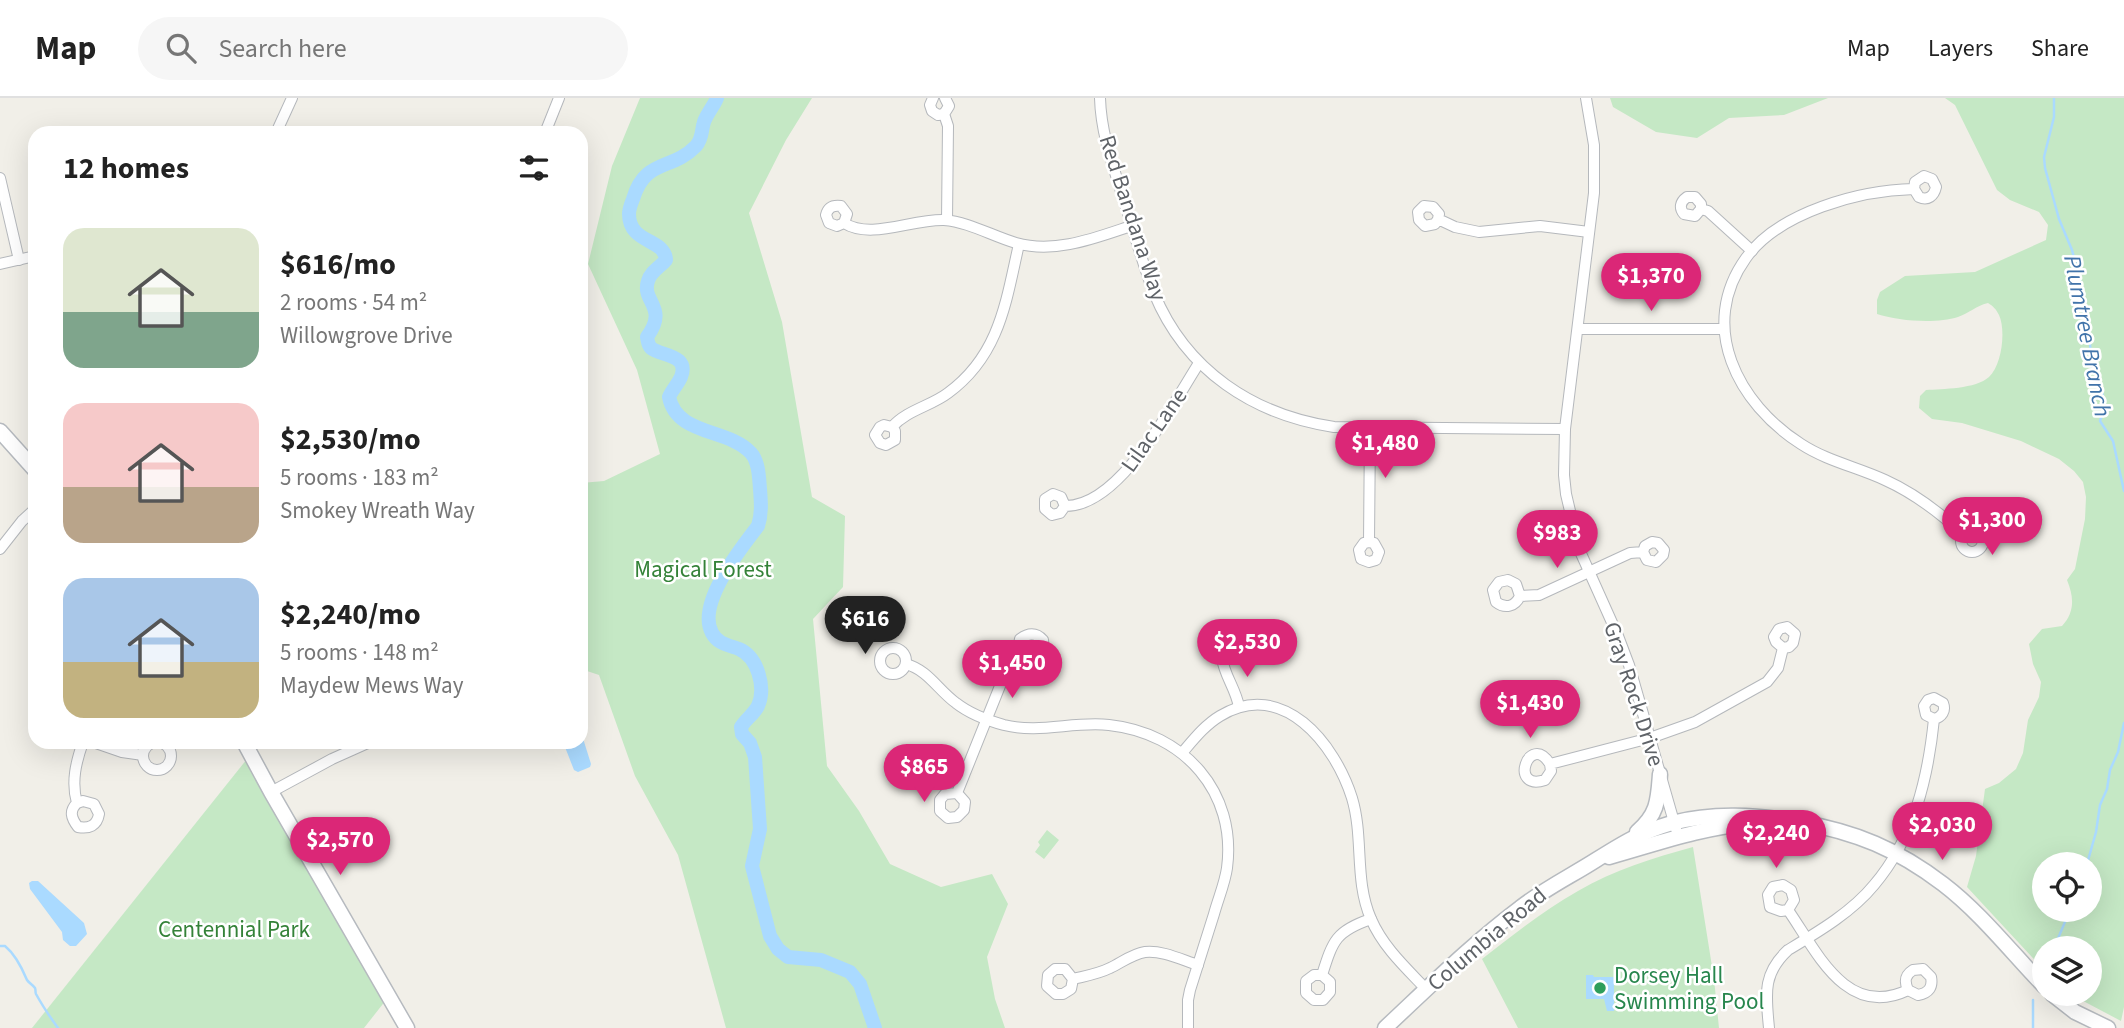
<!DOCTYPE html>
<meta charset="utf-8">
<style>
body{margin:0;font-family:"Source Sans 3",sans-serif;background:#f6f6f6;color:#222;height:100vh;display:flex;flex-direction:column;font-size:26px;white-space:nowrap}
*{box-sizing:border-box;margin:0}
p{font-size:23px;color:#767676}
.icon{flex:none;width:38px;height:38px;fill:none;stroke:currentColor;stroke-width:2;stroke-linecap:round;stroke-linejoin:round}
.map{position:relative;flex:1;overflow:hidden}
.drawer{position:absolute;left:28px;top:28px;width:560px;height:623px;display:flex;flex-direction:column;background:#fff;border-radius:21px;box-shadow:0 7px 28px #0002}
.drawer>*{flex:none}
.tools{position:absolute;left:2032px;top:754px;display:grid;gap:14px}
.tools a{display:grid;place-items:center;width:70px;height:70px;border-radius:50%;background:#fff;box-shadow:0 7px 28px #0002;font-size:35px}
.price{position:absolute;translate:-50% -60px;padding:0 16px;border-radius:24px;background:#db2777;color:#fff;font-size:23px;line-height:46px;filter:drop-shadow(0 2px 4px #0008)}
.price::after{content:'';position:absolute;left:50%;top:42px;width:21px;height:16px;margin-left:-10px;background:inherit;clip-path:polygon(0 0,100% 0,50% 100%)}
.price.selected{background:#222;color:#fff}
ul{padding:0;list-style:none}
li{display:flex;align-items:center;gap:21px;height:175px;padding:0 35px}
li span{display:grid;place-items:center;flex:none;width:196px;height:140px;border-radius:21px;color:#555}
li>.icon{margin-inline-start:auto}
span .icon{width:84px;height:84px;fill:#fffc;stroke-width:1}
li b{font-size:30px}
h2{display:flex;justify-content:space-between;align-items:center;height:84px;padding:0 35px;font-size:30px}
header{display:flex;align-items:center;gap:42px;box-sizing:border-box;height:98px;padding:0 35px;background:#fff;border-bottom:2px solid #e0e0e0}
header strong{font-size:33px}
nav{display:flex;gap:38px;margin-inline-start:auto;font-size:24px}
.search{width:490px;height:63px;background:#f6f6f6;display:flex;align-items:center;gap:18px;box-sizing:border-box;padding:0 24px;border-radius:38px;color:#767676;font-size:26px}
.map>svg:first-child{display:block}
.green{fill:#c5e8c5;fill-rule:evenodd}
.water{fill:#aadaff}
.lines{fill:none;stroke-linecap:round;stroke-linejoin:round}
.stream{stroke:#aadaff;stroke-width:2.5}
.river{stroke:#aadaff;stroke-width:14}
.street-casing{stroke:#b5b8bc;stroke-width:12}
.secondary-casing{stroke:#b6babf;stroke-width:17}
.street{stroke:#fff;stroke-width:10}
.secondary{stroke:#fff;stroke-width:14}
.leisure-dot{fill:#2e9e5b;stroke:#fff;stroke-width:2.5}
.labels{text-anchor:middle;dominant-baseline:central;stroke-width:5;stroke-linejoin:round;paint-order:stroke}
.street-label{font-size:23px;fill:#5f6368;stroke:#fff}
.park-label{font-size:23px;fill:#348238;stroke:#fff}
.leisure-label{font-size:23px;fill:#27864d;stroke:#fff;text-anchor:start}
.water-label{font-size:24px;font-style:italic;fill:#4174aa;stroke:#fff}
</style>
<header>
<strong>Map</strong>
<div class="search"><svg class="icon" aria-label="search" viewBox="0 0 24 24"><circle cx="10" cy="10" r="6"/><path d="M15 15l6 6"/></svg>Search here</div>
<nav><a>Map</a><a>Layers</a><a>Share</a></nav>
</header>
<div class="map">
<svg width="2124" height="930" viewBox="0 0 2124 930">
<rect width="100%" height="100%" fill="#f1efe8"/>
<g class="green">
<polygon points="640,0 812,0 786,42 749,115 782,224 812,399 845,418 843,489 813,521 827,668 859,713 890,766 941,789 992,776 1008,806 987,859 995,901 1005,930 726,930 678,757 635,678 599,577 581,571 581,385 604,383 660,356 637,272 588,166 612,68"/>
<polygon points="1610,0 1828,0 1784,17 1729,20 1697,40 1656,34 1613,9"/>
<path d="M1945,0h179v909l-3,14 -51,-27h20v-46h-46v22l-77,-83 9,-31 9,-67 14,-6 17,-14 7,-16 5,-33 11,-23 2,-15 -8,-18 -4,-20 13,-15 20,-3c13,-14 12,-29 5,-46l8,-11 10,-50 1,-22 -3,-15 -9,-11 -15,-12 -38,-18 -59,-18 -30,-4 -13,-11 1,-12 6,-6c16,-1 50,-1 63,-13 13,-12 17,-47 10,-62 -3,-6 -6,-9 -11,-12 -13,3 -18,10 -30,14 -22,7 -60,4 -81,-3v-14l3,-8 25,-16 70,-4 71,-32 2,-15 -9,-13 -29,-12 -13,-10 -42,-85zM2044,766h46v46h-46z"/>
<polygon points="247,661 386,902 364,930 32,930"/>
<polygon points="1047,732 1059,742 1044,761 1035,754 1040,747 1038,744"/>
<path d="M1693,749l21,132 5,49h-201l-36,-69c31,-24 62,-49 96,-68 36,-21 75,-33 115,-44z"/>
</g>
<g class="water">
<polygon points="581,634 591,666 590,669 578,674 574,672 563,644 581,644"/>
<polygon points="32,783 38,783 84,825 87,836 76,848 70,848 63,842 62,834 30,791 29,785"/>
<polygon points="1593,877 1594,879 1614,879 1614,913 1607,913 1604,901 1586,901 1586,877"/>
</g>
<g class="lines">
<g class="stream">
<polyline points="2054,0 2054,19 2044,59 2045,70 2059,121 2072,152 2082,190 2083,213 2090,246 2092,269 2098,276 2105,308 2100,323 2113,343 2124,393"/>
<polyline points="2087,766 2096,734 2100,707 2107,691 2110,672 2118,654 2124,625"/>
<path d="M0,848h5c11,9 17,22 22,34 2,3 6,5 8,8 1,2 0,4 1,6 6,11 14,23 22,34"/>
<polyline points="2054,850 2070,812"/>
<polyline points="2033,930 2033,902"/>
</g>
<path class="river" d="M717,0c-3,8 -10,15 -13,24 -3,9 -1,16 -8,24 -24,25 -51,12 -63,53 -2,5 -4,10 -4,15 0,30 36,24 37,46 -5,6 -16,12 -18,21 -7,21 21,26 -1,56 1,5 1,8 4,11 9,8 39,6 30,29 -3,7 -9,13 -12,20 8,39 59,31 82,56 8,9 8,25 9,36 1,13 2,25 -2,37 -17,22 -62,78 -46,107 6,11 16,12 27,16 19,8 27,39 19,57 -4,8 -12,13 -17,21l1,7 8,9 5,14 5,72 -8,37 18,70 8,13 10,8 33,3 29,12 10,12 15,44"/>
<g class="street-casing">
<g id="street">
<polyline points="933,0 930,7 932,13 938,17 944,16"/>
<polyline points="945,0 949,8 944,16 948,28 947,122"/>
<path d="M1100,0c1,38 15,73 26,109 9,29 17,58 28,86 32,78 100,122 180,134l231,2"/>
<polyline points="1586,0 1594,47 1594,95 1565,331 1564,377 1566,396 1579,451 1618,538 1629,567 1676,731"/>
<polyline points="276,35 292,0"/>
<polyline points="545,35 559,0"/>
<polyline points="0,80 19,162"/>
<path d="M1914,91l5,8c9,4 15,-1 17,-10l-4,-8 -8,-3 -9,6 -1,7c-54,1 -135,23 -168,69 -49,68 -8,146 55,186 26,17 56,23 84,36 29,13 54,32 78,54"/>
<path d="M1701,111v-5l-6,-7h-8c-7,5 -8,11 -3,17l11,2 6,-7 7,2 44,40"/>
<polyline points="1438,121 1435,126 1425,128 1419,122 1418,114 1424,108 1433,109 1439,116 1438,121 1455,129 1479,134 1540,128 1589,134"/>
<path d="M844,125l-7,3 -8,-3 -3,-8c2,-8 7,-10 15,-9l6,8 -3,9c27,17 67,-4 100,-3 25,2 48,16 72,23 39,11 79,-5 115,-17"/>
<polyline points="0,166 35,158"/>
<polyline points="1578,231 1723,231"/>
<path d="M892,329l3,4v9l-9,5 -6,-2 -5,-8 5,-8 4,-2 8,2c15,-17 39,-21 56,-34 52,-38 58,-92 71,-149"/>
<path d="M1065,408l-5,7 -8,2 -7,-6v-10l8,-5 8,3 4,9c55,1 107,-101 134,-143"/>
<circle cx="1972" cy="443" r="11"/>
<polyline points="1369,444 1374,445 1379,454 1376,462 1369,464 1361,461 1359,452 1364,445 1369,444 1370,330"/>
<polyline points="0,451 22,423 35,411"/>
<path d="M1520,498l-4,-12 -8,-4 -9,2 -6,8 3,12c9,7 19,5 24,-6l19,-1 91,-42 13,-1 4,8 9,2 7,-7 1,-5 -6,-7 -6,-1 -7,4 -2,6"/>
<circle cx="893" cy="563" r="13"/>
<path d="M1222,560c2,17 14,31 17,49"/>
<path d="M906,566c22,6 32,26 50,39 14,11 30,17 48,22 36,9 69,-4 105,0 75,8 128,67 118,143 -2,15 -9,31 -13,46 -8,25 -16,51 -24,76l-2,10v28"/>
<polyline points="93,644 122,654 143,657"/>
<polyline points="497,644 498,644"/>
<circle cx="157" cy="658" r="14"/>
<path d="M1182,655c12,-14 23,-28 38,-37 63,-38 115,28 132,82 12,40 2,82 19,121 12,28 35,49 55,70"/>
<path d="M1550,666l1,7 -6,9c-37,12 -16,-49 5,-16l100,-26 45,-16 72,-40 11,-14 5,-20 6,-1 4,-4 2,-9 -8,-7 -8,2 -5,8 2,5 7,6"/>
<polyline points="271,694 332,661 370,644"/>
<path d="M957,695l8,9 -1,8 -7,7 -9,1 -8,-7v-11l5,-6 12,-1 51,-127 4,-7 8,-5 -2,-5 2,-10c8,-6 16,-7 23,1l1,11 -6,8 -10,1 -8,-6"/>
<path d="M77,705l6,-2 11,3 5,10c-2,12 -10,15 -21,13 -7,-9 -9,-16 -1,-24 -6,-21 -1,-41 6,-61"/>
<path d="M1788,812l-7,1 -11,-4 -2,-12 5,-8 10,-2 8,5 3,10 -6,10c28,40 58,110 120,80l10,5c11,-2 15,-8 13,-18l-8,-8 -10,1c-8,5 -9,11 -5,20"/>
<path d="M1322,877l8,7v10l-7,8h-9l-8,-7v-12l8,-6h8c11,-35 14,-44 49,-56"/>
<path d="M1073,881l-2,10 -8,5h-7l-9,-8 1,-11 7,-6h10l8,10c12,-3 25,-5 37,-11 11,-5 22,-14 35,-16 17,-2 37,8 53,13"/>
<path d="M1769,930c-3,-33 -7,-54 19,-78 30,-18 64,-38 86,-65 40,-47 54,-107 60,-166l-8,-4 -2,-9 4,-6 6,-2 9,5c3,8 -1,14 -9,16"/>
</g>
</g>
<g class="secondary-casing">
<g id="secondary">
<polyline points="0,333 35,372"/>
<polyline points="244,644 271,694 407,930"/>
<path d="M1637,734c21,-18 21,-32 23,-58"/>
<path d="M1609,759c50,-14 90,-29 143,-34"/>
<polyline points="2052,896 2075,914 2108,930"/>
<path d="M1385,930c44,-41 87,-84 135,-120 24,-19 51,-32 76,-48 27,-17 45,-28 76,-37 42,-11 84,-8 127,-1 57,10 98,27 144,62 38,29 68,68 101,102"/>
</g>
</g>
<use href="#street" class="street"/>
<use href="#secondary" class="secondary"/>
</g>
<circle class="leisure-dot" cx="1600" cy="890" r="7"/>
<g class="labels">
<g class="street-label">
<text transform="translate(1133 120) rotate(72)">Red Bandana Way</text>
<text transform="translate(1154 332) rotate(-55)">Lilac Lane</text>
<text transform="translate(1634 596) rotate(72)">Gray Rock Drive</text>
<text transform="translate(1487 841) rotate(-40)">Columbia Road</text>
</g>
<g class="park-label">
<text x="703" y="471">Magical Forest</text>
<text x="234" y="831">Centennial Park</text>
</g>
<g class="leisure-label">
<text x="1614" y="877">Dorsey Hall<tspan x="1614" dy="26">Swimming Pool</tspan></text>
</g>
<g class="water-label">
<text transform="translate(2087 238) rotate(79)">Plumtree Branch</text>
</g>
</g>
</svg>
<div class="tools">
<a><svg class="icon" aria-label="locate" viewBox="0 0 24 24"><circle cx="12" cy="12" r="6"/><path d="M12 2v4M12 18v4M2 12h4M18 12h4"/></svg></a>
<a><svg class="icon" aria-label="layers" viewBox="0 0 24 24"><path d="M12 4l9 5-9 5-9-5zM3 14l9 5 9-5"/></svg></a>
</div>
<b class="price" style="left:1651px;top:215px">$1,370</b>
<b class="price" style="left:1385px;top:382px">$1,480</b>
<b class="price" style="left:1992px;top:459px">$1,300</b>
<b class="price" style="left:1557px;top:472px">$983</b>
<b class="price selected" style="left:865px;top:558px">$616</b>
<b class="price" style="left:1247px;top:581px">$2,530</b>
<b class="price" style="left:1012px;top:602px">$1,450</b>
<b class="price" style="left:1530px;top:642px">$1,430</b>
<b class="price" style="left:924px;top:706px">$865</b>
<b class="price" style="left:1942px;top:764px">$2,030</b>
<b class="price" style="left:1776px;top:772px">$2,240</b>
<b class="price" style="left:340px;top:779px">$2,570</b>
<section class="drawer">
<h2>12 homes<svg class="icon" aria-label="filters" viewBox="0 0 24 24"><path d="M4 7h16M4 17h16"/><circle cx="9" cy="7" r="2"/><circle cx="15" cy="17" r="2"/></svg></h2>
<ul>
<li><span style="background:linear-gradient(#dfe7d0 60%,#7fa58c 0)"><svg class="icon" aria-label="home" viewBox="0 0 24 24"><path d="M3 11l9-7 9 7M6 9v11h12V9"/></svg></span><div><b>$616/mo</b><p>2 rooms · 54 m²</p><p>Willowgrove Drive</p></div></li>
<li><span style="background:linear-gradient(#f6c9c9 60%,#b9a48a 0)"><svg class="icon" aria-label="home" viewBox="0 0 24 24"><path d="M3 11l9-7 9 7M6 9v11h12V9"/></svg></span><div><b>$2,530/mo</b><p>5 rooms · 183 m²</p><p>Smokey Wreath Way</p></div></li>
<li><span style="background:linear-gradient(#a9c7e8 60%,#c2b280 0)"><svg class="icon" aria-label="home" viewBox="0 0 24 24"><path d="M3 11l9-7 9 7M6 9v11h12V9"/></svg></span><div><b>$2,240/mo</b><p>5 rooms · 148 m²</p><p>Maydew Mews Way</p></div></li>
</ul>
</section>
</div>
